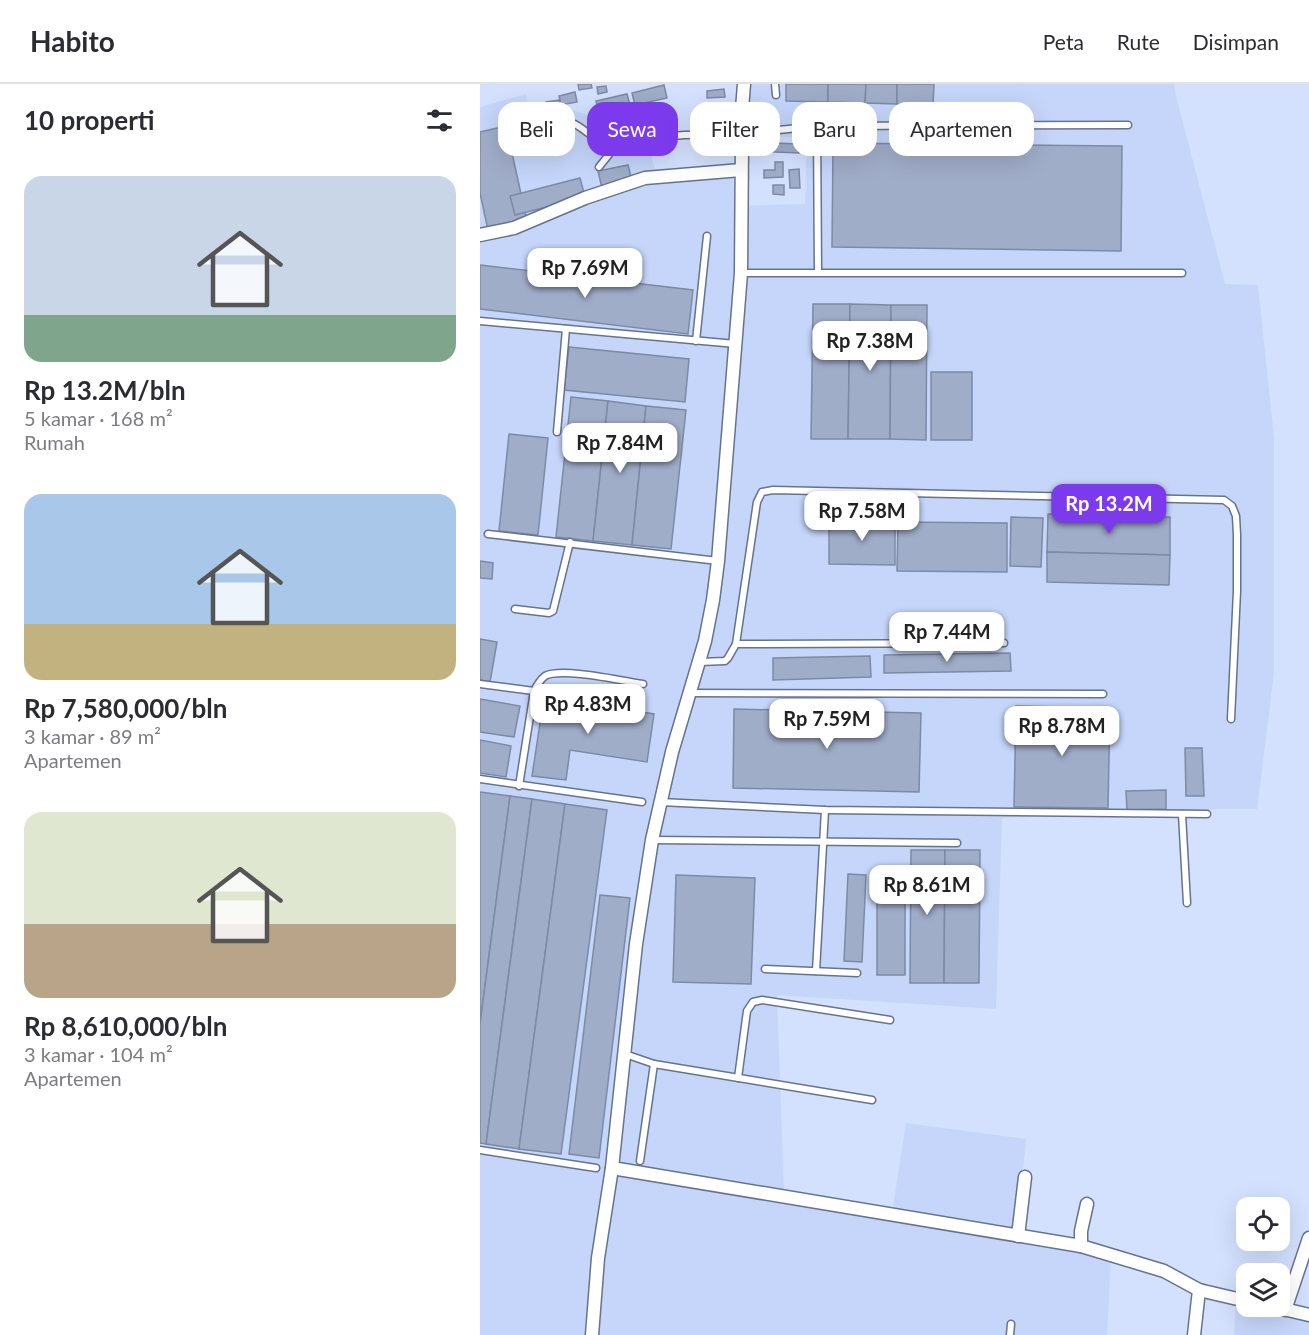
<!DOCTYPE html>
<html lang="id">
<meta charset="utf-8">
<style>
body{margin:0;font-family:Lato,sans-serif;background:#f2f2f3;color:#2b2b33;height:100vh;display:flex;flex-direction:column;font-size:22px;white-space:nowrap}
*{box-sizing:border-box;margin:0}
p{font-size:20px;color:#7c7c81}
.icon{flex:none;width:33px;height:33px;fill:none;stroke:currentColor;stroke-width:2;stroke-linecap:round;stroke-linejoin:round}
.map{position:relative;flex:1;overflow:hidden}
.panel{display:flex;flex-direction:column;background:#fff;width:480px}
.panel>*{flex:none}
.banner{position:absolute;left:18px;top:18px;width:570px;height:54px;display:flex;gap:12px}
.fabs{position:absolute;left:756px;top:1113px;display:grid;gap:12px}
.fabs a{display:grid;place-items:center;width:54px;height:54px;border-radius:12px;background:#fff;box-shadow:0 6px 24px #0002;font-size:30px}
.price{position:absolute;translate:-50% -51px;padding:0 14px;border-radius:12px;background:#fff;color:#222;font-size:20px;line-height:39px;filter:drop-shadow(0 2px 3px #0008)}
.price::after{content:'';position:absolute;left:50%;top:36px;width:18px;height:14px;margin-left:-9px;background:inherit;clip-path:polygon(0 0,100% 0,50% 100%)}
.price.on{background:#7c3aed;color:#fff}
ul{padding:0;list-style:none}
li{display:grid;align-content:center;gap:12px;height:318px;padding:0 24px}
li span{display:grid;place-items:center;height:186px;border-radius:18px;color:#555}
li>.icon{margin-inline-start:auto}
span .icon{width:108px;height:108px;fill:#fffc;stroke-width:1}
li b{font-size:26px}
h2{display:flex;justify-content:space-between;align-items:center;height:72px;padding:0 24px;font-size:26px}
.pill{padding:0 21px;border-radius:18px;background:#fff;box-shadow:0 6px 24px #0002;font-size:21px;line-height:54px}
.pill.on{background:#7c3aed;color:#fff}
header{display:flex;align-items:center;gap:36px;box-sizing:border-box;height:84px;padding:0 30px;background:#fff;border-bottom:2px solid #e1e1e2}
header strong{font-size:28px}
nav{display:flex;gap:33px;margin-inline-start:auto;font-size:21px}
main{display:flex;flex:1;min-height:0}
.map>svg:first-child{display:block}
.built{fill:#c5d6fa}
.building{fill:#a0adc9;stroke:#7d8aa5;stroke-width:1.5}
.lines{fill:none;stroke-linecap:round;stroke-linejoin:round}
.lane-casing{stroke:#66738d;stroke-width:9}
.street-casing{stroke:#66738d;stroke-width:15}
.lane{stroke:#fff;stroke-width:6}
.street{stroke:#fff;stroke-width:12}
</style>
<header>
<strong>Habito</strong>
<nav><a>Peta</a><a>Rute</a><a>Disimpan</a></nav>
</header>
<main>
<section class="panel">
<h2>10 properti<svg class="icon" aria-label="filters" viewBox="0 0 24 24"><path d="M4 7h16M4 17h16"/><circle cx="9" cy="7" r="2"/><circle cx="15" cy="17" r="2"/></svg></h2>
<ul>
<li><span style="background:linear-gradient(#c9d6e8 75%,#7fa58c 0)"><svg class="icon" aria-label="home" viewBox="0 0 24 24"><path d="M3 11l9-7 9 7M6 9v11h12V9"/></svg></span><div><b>Rp 13.2M/bln</b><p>5 kamar · 168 m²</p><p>Rumah</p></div></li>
<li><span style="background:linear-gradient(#a9c7e8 70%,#c2b280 0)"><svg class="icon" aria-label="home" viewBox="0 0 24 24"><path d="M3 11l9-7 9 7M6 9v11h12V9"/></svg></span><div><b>Rp 7,580,000/bln</b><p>3 kamar · 89 m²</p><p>Apartemen</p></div></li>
<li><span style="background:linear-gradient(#dfe7d0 60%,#b9a48a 0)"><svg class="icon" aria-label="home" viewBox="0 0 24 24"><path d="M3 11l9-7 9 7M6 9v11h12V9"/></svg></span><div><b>Rp 8,610,000/bln</b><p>3 kamar · 104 m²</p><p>Apartemen</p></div></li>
</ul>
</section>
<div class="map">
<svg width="829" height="1251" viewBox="0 0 829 1251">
<rect width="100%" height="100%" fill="#d3e1fe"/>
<g class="built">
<polygon points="264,0 695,0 694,4 745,200 778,201 794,354 794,589 777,725 740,725 522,734 516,925 297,911 304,1107 413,1123 426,1039 546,1055 536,1157 631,1173 627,1251 0,1251 0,23 46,10 51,35 91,26 117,33 158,24 178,96 253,92 255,122 325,120 327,54 266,51"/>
<polygon points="756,1216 766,1222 784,1223 829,1232 829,1251 754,1251"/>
</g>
<g class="building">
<polygon points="98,0 111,0 112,4 99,6"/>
<polygon points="306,0 348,0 348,18 306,17"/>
<polygon points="348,0 386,0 385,19 348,18"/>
<polygon points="386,0 417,0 417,20 385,19"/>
<polygon points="417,0 454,0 453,21 417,20"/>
<polygon points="184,1 187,14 155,21 152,9"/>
<polygon points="126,2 127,8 118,10 117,3"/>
<polygon points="244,5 245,13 227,14 227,7"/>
<polygon points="95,8 97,18 81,21 79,12"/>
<polygon points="147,10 150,21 119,29 116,17"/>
<polygon points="79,16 80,24 67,26 66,18"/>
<polygon points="248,19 249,31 236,33 234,21"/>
<polygon points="26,42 47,137 8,146 0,109 0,48"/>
<polygon points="269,58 319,60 319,69 269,67"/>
<polygon points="353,59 642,62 641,167 352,163"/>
<polygon points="295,78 303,78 303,93 284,94 284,86 295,86"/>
<polygon points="148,81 152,97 122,104 118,87"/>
<polygon points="319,85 320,104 310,104 309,86"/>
<polygon points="100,94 105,113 35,131 30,112"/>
<polygon points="293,101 304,101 304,111 293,110"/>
<polygon points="0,181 213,206 208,250 0,225"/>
<polygon points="333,220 370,220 368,355 331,355"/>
<polygon points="370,220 411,221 410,355 368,355"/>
<polygon points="411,221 447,221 446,356 410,355"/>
<polygon points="89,263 209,275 205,318 84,306"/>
<rect x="451" y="288" width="41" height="68"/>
<polygon points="91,313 128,317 113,457 76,453"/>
<polygon points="128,317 166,322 152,461 113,457"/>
<polygon points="166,322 206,326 191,465 152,461"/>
<polygon points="29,350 68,354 58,451 19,447"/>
<polygon points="568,430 690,433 690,471 567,468"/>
<polygon points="531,433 563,434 561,483 530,482"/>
<polygon points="349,434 415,435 415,481 349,480"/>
<polygon points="418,438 527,439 527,488 417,487"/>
<polygon points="567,468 690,471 689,501 567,498"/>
<polygon points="0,477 13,479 12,495 0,494"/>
<polygon points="0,555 17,558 10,598 0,596"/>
<polygon points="530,569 531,587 404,589 404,571"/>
<polygon points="390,572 391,593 293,596 293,574"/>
<polygon points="64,613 174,630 167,678 90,666 86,696 52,692"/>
<polygon points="0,615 40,622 34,653 0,648"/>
<polygon points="536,622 630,624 628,724 534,723"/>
<polygon points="254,625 441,629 439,708 253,704"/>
<polygon points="0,656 31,662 26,693 0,689"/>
<polygon points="705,664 722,664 724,712 706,712"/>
<polygon points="686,706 686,725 647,726 646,707"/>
<polygon points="0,708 30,712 0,940"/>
<polygon points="30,712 52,715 6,1060 0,1059 0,940"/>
<polygon points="52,715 85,720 39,1065 6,1060"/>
<polygon points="85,720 127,726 81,1070 39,1065"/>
<polygon points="431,766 465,766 464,899 430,899"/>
<polygon points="465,766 500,766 499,899 464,899"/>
<polygon points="368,790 386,791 382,878 364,877"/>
<polygon points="196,791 275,794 271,900 193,898"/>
<polygon points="397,792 425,793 425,891 397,891"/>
<polygon points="120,811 150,814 119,1074 89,1070"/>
</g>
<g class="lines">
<g class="lane-casing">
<g id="lane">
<polyline points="295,0 296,11"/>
<polyline points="337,42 338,188"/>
<path d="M41,50l51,-11c12,4 20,17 33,19l79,-7 56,-1 77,-8 311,-1"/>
<polyline points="119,83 139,58"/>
<polyline points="261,189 702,189"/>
<polyline points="0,237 256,260"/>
<polyline points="216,257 227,152"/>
<polyline points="77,348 86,245"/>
<polyline points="8,450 238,477"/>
<polyline points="35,525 69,529 73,527 90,458"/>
<polyline points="256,560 524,559"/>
<polyline points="219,578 245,577 248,574 256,560 277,418 282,408 293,406 744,416 752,422 756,432 757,451 757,507 751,635"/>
<polyline points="0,600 54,607 39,702"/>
<path d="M54,607c3,-6 6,-11 11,-15 16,-9 78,5 98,8"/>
<polyline points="209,609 623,610"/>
<polyline points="0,695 162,718"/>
<polyline points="180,718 345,726 727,730"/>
<polyline points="702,730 707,819"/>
<polyline points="172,756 477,759"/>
<polyline points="285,885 377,889"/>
<polyline points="336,887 345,726"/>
<polyline points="145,970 174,980 392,1016"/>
<polyline points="258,994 267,927 273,918 282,916 410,936"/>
<polyline points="0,1066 116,1084"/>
<polyline points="160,1077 174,980"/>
<polyline points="530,1251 531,1240"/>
</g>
</g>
<g class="street-casing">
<g id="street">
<polyline points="0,151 34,144 105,114 165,94 261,86"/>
<polyline points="132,1084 601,1162"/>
<polyline points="607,1120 601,1147 601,1162 684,1187 719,1206 766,1217"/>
<polyline points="538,1152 545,1093"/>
<polyline points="791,1222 829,1231"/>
<polyline points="805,1226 829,1154"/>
<polyline points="112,1251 118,1174 132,1084 156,860 172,756 192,668 225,557 233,516 238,477 261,189 262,57 260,50 264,0"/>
<polyline points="714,1251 719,1206"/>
</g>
</g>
<use href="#lane" class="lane"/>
<use href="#street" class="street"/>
</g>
</svg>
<div class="fabs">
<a><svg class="icon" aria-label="locate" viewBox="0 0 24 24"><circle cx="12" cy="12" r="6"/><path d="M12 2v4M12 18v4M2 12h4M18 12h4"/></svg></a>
<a><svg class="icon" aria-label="layers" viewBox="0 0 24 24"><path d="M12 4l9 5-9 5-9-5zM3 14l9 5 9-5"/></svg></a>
</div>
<b class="price" style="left:105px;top:215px">Rp 7.69M</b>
<b class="price" style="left:390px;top:288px">Rp 7.38M</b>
<b class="price" style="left:140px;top:390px">Rp 7.84M</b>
<b class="price on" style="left:629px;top:451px">Rp 13.2M</b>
<b class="price" style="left:382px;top:458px">Rp 7.58M</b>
<b class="price" style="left:467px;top:579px">Rp 7.44M</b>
<b class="price" style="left:108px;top:651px">Rp 4.83M</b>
<b class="price" style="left:347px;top:666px">Rp 7.59M</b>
<b class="price" style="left:582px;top:673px">Rp 8.78M</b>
<b class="price" style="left:447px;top:832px">Rp 8.61M</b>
<div class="banner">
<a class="pill">Beli</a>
<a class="pill on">Sewa</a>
<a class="pill">Filter</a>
<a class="pill">Baru</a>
<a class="pill">Apartemen</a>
</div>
</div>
</main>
